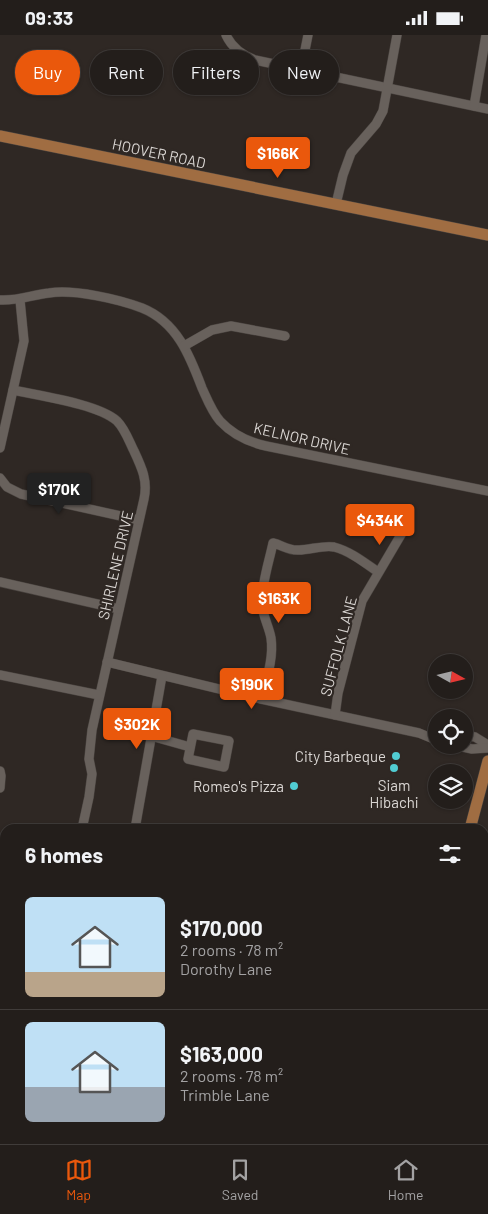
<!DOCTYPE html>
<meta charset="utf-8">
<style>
body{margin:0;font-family:Barlow,sans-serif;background:#2b2724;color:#f1f3f6;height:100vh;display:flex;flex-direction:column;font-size:19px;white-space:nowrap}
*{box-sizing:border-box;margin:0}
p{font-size:16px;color:#a3a2a3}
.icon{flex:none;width:28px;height:28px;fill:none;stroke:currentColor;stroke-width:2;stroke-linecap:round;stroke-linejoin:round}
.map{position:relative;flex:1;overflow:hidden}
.drawer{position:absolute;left:0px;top:789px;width:489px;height:321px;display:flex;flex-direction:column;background:#231e1b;border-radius:15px 15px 0 0;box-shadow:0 1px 4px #0004,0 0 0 1px #403c3a}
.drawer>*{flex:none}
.guide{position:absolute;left:15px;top:15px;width:459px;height:45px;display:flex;gap:10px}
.needle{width:32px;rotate:98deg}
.controls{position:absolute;left:428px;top:619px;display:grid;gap:10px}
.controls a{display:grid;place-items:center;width:45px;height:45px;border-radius:50%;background:#231e1b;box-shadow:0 1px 4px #0004,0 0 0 1px #403c3a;font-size:25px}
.price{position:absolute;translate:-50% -42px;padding:0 11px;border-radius:5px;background:#ea580c;color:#fff;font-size:16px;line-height:32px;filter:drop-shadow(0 1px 2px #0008)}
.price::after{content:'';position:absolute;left:50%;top:30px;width:15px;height:11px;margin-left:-8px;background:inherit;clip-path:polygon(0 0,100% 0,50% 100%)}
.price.current{background:#222;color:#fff}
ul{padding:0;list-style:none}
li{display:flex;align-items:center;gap:15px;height:125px;padding:0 25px}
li+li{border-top:1px solid #403c3a}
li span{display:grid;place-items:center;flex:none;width:140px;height:100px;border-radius:8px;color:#555}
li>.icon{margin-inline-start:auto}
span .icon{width:60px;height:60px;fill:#fffc;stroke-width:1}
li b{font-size:21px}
h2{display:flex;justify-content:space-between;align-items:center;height:60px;padding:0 25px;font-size:21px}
.pill{padding:0 18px;border-radius:22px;background:#231e1b;box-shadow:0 1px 4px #0004,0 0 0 1px #403c3a;font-size:18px;line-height:45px}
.pill.current{background:#ea580c;color:#fff}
.status{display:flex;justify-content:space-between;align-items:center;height:35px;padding:0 25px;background:#231e1b;direction:ltr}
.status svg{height:14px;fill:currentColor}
.menu{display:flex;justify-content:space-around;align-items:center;height:70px;border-top:1px solid #403c3a;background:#231e1b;font-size:14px;color:#a3a2a3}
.menu a{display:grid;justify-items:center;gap:2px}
.menu .current{color:#ea580c}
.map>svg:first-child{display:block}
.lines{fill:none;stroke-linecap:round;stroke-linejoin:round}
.stream{stroke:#001314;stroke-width:2}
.minor-casing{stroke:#4a4440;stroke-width:10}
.major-casing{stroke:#4a4440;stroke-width:12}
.minor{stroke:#68615c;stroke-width:9}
.major{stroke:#a06d42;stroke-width:11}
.poi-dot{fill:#51ccd2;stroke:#2f2824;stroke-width:2}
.labels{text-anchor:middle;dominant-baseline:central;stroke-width:4.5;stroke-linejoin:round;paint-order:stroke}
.street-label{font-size:15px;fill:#dad6d3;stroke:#2f2824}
.poi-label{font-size:15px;fill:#dad6d3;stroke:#2f2824;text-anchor:end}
</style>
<div class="status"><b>09:33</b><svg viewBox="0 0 49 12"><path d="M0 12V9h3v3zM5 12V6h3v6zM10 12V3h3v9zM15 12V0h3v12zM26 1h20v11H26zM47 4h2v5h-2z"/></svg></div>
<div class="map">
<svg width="488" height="1109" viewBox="0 0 488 1109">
<rect width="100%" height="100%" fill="#2f2824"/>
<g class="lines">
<g class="stream">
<polyline points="484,947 488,948"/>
<polyline points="197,1109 199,1105"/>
</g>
<g class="minor-casing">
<g id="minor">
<path d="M226,0c6,13 16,20 29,25l233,49"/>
<polyline points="301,35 308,0"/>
<polyline points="474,71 486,0"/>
<polyline points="336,169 343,140 351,118 376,89 383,76 397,0"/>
<path d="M0,265c19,1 31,-5 49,-7 25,-4 69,6 93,15 35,14 48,48 60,80 5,11 10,24 18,33 13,14 28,21 46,25l222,45"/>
<polyline points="184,311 212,295 231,291 285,301"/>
<path d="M13,355c27,6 85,14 104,31 8,8 12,20 17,30 8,17 14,30 10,48l-52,231 -3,29 3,15 -3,23 -7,32"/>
<polyline points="0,413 24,306 20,265"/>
<polyline points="0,443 7,452 21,459 139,485"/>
<polyline points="0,547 119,574"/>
<polyline points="107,627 261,664 419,698 436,705"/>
<polyline points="0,640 99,660"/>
<path d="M261,664c5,-19 13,-40 10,-61 -2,-12 -10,-25 -9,-37 0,-19 7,-39 11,-58 9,2 16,8 26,7 11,0 24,-5 35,-3 16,4 31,16 44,25"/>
<polyline points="335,680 338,658 362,566 402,498"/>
<polygon points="193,699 229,706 224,732 188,724"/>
<polyline points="464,700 475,702 488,710"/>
<polyline points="151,701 190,712"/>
<polyline points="454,710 472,714 488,713"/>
<polyline points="0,736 1,741 0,753"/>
<polyline points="135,794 162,641"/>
<polyline points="484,813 488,814"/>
<polyline points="0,889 5,889"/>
<polyline points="0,983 5,984"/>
<polyline points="484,1023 488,1025"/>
</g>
</g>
<g class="major-casing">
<g id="major">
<polyline points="0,101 488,200"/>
<polyline points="470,794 488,726"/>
<polyline points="399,1109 400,1105"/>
</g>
</g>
<use href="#minor" class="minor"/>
<use href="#major" class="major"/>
</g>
<g class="poi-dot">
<circle cx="396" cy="721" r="5"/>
<circle cx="394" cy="733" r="5"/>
<circle cx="294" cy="751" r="5"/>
</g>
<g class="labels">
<g class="street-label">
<text transform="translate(159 118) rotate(12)">HOOVER ROAD</text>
<text transform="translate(302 403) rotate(13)">KELNOR DRIVE</text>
<text transform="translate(115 530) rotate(-77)">SHIRLENE DRIVE</text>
<text transform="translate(338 611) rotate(-75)">SUFFOLK LANE</text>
</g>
<g class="poi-label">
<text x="386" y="721">City Barbeque</text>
<text x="394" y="750" text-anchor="middle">Siam<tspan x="394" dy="17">Hibachi</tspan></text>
<text x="284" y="751">Romeo's Pizza</text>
</g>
</g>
</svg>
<div class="controls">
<a><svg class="needle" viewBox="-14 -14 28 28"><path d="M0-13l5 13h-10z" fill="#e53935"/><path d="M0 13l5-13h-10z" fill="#a3a2a3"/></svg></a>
<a><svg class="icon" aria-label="locate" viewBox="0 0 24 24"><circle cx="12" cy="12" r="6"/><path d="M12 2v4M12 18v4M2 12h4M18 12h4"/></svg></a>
<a><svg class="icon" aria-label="layers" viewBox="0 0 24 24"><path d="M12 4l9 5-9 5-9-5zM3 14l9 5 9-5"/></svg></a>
</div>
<b class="price" style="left:278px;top:144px">$166K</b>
<b class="price current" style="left:59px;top:480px">$170K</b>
<b class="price" style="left:380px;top:511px">$434K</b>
<b class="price" style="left:279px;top:589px">$163K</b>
<b class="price" style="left:252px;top:675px">$190K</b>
<b class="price" style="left:137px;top:715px">$302K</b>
<div class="guide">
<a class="pill current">Buy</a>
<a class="pill">Rent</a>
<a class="pill">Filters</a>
<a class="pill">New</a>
</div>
<section class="drawer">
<h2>6 homes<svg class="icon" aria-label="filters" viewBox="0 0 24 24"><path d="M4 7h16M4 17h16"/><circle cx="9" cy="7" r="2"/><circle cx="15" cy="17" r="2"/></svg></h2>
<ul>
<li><span style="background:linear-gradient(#bfe0f5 75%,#b9a48a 0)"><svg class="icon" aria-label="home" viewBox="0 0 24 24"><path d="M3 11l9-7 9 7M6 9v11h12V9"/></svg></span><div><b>$170,000</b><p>2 rooms · 78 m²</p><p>Dorothy Lane</p></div></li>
<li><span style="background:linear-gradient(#bfe0f5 65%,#9aa5b1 0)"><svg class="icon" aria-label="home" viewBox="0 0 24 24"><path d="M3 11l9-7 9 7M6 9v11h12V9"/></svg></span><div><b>$163,000</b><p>2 rooms · 78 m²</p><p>Trimble Lane</p></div></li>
</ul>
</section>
</div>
<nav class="menu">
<a class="current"><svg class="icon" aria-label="map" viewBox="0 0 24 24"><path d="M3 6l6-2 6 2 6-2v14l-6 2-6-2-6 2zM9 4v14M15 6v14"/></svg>Map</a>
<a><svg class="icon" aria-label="saved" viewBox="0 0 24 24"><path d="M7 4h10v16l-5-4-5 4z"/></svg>Saved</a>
<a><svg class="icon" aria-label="home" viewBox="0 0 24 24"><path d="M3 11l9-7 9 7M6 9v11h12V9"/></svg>Home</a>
</nav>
